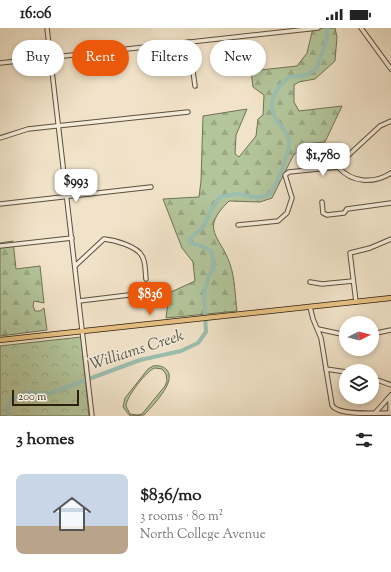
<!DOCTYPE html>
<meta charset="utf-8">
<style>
body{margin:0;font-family:"Sorts Mill Goudy",serif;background:#f2f2f2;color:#222;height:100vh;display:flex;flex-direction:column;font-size:15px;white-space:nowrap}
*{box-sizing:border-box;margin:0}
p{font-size:13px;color:#767676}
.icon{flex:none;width:22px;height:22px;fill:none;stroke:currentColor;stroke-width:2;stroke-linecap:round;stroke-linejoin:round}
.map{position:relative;height:388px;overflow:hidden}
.drawer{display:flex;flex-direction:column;background:#fff;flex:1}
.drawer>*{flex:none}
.top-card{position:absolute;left:12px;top:12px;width:367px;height:36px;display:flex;gap:8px}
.needle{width:26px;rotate:84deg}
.buttons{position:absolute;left:339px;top:288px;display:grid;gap:8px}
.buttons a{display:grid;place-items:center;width:40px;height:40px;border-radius:50%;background:#fff;box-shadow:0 2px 6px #0003;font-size:20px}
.scale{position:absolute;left:12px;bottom:10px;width:67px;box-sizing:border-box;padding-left:4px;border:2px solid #2b1e0c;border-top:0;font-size:11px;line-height:14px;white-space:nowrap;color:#2b1e0c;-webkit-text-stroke:3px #f6eddc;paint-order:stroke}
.price{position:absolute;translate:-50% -34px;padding:0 9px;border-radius:8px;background:#fff;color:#222;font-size:13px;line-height:26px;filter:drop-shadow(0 1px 2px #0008)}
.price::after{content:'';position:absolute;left:50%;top:24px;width:12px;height:9px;margin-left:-6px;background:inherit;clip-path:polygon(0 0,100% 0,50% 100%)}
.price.active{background:#ea580c;color:#fff}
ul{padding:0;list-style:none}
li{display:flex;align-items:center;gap:12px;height:100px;padding:0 16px}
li+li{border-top:1px solid #e0e0e0}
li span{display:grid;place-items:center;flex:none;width:112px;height:80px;border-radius:8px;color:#555}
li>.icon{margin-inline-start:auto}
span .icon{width:48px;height:48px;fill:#fffc;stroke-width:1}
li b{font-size:17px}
h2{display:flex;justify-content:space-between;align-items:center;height:48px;padding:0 16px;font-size:17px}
.pill{padding:0 14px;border-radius:18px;background:#fff;box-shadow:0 2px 6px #0003;font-size:14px;line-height:36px}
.pill.active{background:#ea580c;color:#fff}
.status{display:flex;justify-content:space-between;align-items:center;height:28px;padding:0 20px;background:#fff;direction:ltr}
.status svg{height:11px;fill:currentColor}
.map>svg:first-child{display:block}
.green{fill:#b3c59b;stroke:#6f7254;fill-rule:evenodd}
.forest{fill:url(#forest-firs);stroke:#6f7254}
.park{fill:url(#park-crowns);stroke:#6f7254}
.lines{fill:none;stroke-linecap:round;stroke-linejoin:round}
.river{stroke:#9bbfb1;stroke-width:4}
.minor-casing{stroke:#5c4f3b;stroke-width:5.5}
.major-casing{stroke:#2b1e0c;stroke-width:6}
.minor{stroke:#f6eddc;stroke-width:3.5}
.major{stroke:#e8c284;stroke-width:4.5}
.labels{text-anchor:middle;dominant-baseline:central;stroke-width:3;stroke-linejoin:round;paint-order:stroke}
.water-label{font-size:16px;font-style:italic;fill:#525646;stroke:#f6eddc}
</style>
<div class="status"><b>16:06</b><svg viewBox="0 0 49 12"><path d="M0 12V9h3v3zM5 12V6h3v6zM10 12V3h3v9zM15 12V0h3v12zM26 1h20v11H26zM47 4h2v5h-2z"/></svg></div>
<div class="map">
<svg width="391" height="388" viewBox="0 0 391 388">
<defs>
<pattern id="forest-firs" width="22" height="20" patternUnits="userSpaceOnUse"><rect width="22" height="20" fill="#b3c59b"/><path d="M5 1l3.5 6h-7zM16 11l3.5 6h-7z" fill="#9aa984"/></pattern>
<pattern id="park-crowns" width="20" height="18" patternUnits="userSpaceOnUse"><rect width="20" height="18" fill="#b3c59b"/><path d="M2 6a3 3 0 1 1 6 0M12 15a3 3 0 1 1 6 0" fill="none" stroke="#9aa984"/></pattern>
</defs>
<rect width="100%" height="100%" fill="#f1e3c9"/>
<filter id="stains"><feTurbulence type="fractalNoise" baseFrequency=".005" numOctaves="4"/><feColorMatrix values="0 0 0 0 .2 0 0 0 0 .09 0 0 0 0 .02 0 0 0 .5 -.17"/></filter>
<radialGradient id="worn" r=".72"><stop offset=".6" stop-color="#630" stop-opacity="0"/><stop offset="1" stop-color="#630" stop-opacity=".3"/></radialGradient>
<path class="green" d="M153,338c5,-1 10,0 14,4 10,12 -15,36 -23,45l-14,1 -7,-9 2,-9 23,-29zM155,340l7,1 4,5 1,7 -2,5 -23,28 -5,1 -7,-1 -4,-8c0,-9 21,-36 29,-38z"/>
<g class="forest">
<path d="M313,0h22l2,9 -2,24 -20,18 -16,3 -5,3v17l5,9 43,-5 -17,36 -21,2 -11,12 -21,42 -12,4 -31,-1c-30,29 -9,34 1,63 5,14 5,32 7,47l-71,7 3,-25 26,-12 -2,-19 -11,-14 -19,-49 36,-2 2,-16 2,-65 44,-7 -11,26 -1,19 4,3 17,-21 2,-17 5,-4 1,-20 -11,-8 -2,-16 46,-5 10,-13z"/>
<polygon points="13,213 16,241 40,238 44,275 34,273 33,278 35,283 40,283 44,280 47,302 0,308 0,215"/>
</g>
<polygon class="park" points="81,309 89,388 0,388 0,318"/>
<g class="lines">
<path class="river" d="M10,388l-4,-6 5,-10 11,-6 10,-2 16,2 92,-34 41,-9 17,-8 8,-11 -2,-38 5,-19 5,-7 -2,-16 -10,-6 -12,-3v-4l14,-13 7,-16 9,-13c5,-1 10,-2 16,-3 10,0 23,7 33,0 7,-5 22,-46 20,-54 -1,-7 -7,-12 -11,-18 -13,-17 -3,-34 11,-45l18,-2 10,-7 10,-30v-10"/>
<g class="minor-casing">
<g id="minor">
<polyline points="47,0 92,388"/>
<polyline points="361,0 391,41"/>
<polyline points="189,14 195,58"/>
<polyline points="0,35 318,0"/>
<polyline points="0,110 28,101 188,84"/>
<polyline points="338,139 340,135 380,98 391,93"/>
<path d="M338,139c14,16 36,17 53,6"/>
<polyline points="322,174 323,185 327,187 344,185 347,181 391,175"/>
<polyline points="0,176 151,159"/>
<polyline points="238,197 278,193 287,185 292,170 285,147 289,144 338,139"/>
<polyline points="0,218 72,210"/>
<path d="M75,238l29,-27c10,1 33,7 38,17 4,6 3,16 4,23"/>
<polyline points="310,254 322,256 353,253"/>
<polyline points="79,273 129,267"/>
<polyline points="356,274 350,225 370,220 391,211"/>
<path d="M310,279l3,12 8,19 11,67c5,11 45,8 59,8"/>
<polyline points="318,301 346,307"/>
<polyline points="372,306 391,302"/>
<polyline points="326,341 346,344"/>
<polyline points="372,350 391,357"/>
<polyline points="390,369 390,385"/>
<polyline points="375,385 391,367"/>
</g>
</g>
<g class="major-casing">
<polyline id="major" points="0,312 391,270"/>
</g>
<use href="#minor" class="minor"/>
<use href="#major" class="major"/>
</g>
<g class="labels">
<g class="water-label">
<text transform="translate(137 323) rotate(-18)">Williams Creek</text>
</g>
</g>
<rect width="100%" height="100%" filter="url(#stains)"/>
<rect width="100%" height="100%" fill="url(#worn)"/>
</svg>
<div class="buttons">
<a><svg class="needle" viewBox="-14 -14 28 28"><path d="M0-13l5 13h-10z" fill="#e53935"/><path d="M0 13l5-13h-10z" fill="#767676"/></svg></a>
<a><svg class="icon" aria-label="layers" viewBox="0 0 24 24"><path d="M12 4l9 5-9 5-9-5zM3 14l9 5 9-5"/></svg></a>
</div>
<div class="scale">200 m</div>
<b class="price" style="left:323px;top:149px">$1,780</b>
<b class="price" style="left:76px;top:175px">$993</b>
<b class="price active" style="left:150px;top:288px">$836</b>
<div class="top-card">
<a class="pill">Buy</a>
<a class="pill active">Rent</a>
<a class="pill">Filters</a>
<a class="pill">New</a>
</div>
</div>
<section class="drawer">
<h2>3 homes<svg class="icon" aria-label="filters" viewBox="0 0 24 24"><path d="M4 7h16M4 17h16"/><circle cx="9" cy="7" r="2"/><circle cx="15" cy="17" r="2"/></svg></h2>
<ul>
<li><span style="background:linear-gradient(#c9d6e8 65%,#b9a48a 0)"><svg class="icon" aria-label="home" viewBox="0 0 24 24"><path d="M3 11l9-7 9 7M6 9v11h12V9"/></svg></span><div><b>$836/mo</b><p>3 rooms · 80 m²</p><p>North College Avenue</p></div></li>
</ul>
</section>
